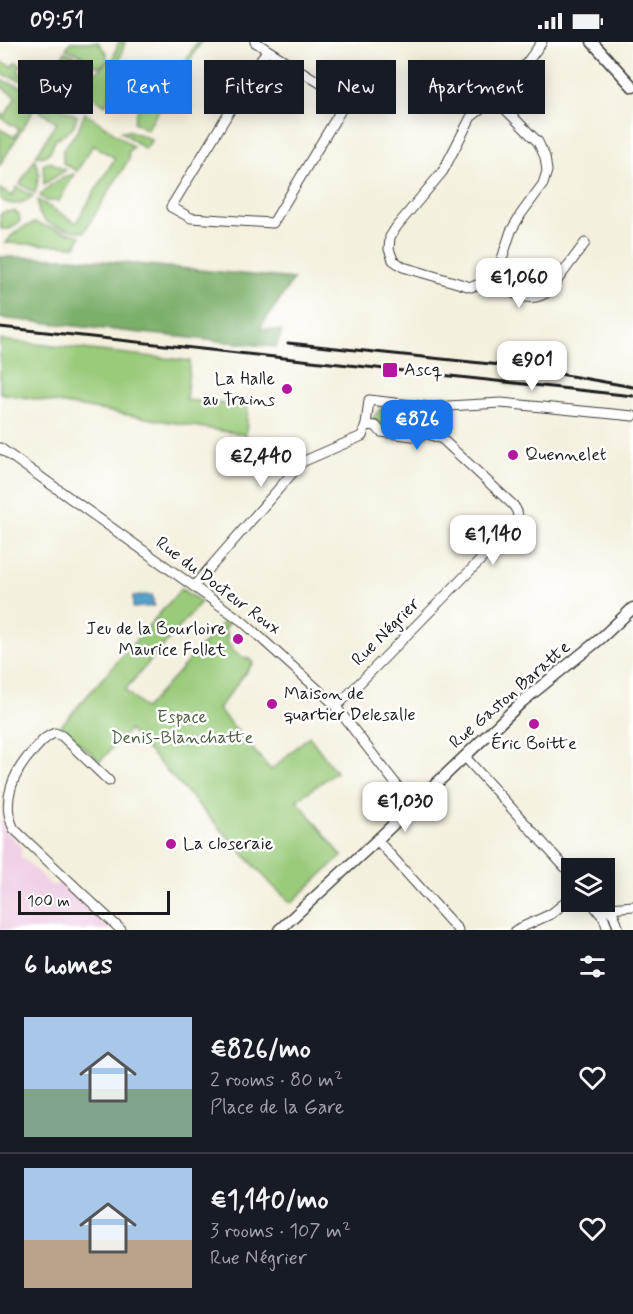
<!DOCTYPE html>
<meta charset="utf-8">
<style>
body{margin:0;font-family:Mynerve,sans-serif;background:#20242c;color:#f1f3f6;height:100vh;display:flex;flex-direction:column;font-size:22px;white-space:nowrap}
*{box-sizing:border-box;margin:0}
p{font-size:20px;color:#9ea1a6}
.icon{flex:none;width:33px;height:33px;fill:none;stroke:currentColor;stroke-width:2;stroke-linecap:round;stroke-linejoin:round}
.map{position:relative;height:888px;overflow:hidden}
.side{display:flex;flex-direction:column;background:#171b24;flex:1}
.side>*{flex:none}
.top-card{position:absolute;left:18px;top:18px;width:597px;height:54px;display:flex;gap:12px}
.controls{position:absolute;left:561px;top:816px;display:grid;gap:12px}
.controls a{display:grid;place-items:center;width:54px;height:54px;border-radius:0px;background:#171b24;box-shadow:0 3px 15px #0003;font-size:30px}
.scale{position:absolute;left:18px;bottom:15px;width:152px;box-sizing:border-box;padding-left:6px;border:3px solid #1c1c1c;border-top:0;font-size:16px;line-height:21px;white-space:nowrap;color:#1c1c1c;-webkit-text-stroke:4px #fff;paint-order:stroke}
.price{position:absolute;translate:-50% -51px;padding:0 14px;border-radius:12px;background:#fff;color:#222;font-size:20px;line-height:39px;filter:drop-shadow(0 2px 3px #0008)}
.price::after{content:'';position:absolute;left:50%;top:36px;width:18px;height:14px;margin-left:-9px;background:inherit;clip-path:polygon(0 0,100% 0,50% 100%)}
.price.selected{background:#1a73e8;color:#fff}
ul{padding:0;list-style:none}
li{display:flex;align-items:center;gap:18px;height:150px;padding:0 24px}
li+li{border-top:2px solid #363941}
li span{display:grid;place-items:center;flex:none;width:168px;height:120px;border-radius:0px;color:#555}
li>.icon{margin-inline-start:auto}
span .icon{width:72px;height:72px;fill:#fffc;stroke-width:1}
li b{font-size:26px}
h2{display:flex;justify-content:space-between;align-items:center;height:72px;padding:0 24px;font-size:26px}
.chip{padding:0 21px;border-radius:0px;background:#171b24;box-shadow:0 3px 15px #0003;font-size:21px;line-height:54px}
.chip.selected{background:#1a73e8;color:#fff}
.status{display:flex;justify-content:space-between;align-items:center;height:42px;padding:0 30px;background:#171b24;direction:ltr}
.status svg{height:16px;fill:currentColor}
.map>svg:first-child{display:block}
.built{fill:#f0d0e5}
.green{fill:#9acb7a;stroke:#5b744b;stroke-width:1.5}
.forest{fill:#7baf6a;stroke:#4c6643;stroke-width:1.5}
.water{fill:#54a2ce;stroke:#385f75;stroke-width:1.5}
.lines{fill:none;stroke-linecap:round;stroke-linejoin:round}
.minor-casing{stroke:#3c3c39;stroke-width:11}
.tertiary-casing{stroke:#3c3c39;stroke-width:13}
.minor{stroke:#fff;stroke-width:9}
.tertiary{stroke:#fff;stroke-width:10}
.rail{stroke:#1c1c1c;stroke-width:3}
.poi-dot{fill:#b5179e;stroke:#fff;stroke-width:2}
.labels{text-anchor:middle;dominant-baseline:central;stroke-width:5;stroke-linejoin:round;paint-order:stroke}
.poi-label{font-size:18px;fill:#1c1c1c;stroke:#fff;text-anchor:start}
.street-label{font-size:18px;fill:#1c1c1c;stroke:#fff}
.park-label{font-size:18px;fill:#4e6242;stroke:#fff}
</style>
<div class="status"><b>09:51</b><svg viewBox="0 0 49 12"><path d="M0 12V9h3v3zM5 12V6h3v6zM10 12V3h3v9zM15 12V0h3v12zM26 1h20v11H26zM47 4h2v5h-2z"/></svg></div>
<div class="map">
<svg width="633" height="888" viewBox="0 0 633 888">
<rect width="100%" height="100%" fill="#fff"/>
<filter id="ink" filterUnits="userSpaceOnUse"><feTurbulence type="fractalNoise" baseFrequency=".0167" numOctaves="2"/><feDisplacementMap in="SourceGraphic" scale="12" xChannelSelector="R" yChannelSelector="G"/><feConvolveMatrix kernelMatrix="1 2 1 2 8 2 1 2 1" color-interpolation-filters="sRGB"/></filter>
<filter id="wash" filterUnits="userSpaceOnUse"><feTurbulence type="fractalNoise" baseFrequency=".008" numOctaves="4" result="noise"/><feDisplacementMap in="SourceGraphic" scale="24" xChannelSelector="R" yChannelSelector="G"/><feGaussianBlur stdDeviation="1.35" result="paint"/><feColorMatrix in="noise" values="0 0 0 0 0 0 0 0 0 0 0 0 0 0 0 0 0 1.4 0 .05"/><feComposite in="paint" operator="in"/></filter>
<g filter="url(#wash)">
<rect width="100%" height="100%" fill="#f4f0de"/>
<polygon class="built" points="0,775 6,789 22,805 20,813 52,844 60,841 110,888 0,888"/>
<g class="green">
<polygon points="70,0 98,0 107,12 107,19 101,24 95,24 83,14 66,7"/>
<polygon points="119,0 125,0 106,63 82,48 94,31 113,16"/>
<polygon points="197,0 201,0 164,60 159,56 152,39 170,44"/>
<polygon points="65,10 82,17 88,23 85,37 79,46 52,30"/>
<polygon points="0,20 12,24 16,20 21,23 18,29 25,35 24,39 2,32 0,31"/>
<path d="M0,38l46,14 -3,5 34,17c-5,17 -7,14 -21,23 -5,9 -6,20 -20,17l21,-34 -22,-14 -35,57v-36l14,8 5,-8 -19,-12v-4l5,3 11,-19 -16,-11z"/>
<polygon points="147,38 152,52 161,64 147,88 134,80"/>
<path d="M85,71l30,20 18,14 -5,5 1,7 -45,73c-21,-4 -49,-4 -46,-32l38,23 39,-65 -22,-13 -16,26 -14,-8v-13l15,-20z"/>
<polygon points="121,89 130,89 151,97 151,99 145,107"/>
<polygon points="35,117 39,132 35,151 20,142"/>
<polygon points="50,120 66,128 44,142 43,123"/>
<path d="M74,132l-15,27h-12l-7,-5c9,-11 20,-19 34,-22z"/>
<path d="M17,145l16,9c-10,8 -22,11 -33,3v-10l12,7z"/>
<polygon points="14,169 19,172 20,179 10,187 1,187 0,173 3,170"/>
<path d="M35,181l46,13 -5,10 -70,-3c7,-11 17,-17 29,-20z"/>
<polygon points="0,298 190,319 186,358 248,364 246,393 0,351"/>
<polygon points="381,366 384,366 387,372 386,379 382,379 381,387 373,376"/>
<polygon points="181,547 201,560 125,648 145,667 225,578 229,581 224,587 227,591 228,603 232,603 233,609 244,616 248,616 253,621 218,667 271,728 309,694 336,730 297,758 342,814 291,861 274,845 129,688 100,719 60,685"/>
</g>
<polygon class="forest" points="0,215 72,216 294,237 260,286 282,289 276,305 0,276"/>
<polygon class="water" points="152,553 154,564 133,566 133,554"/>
</g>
<g filter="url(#ink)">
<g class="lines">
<g class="minor-casing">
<g id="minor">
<polyline points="255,0 347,58 273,181 191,176 171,165 267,8"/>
<polyline points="498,60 538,100 545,115 547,129 543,142 521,172 511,189 497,232 489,239 471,245 403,225 393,218 389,207 390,195 397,184 443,129 471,75 484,65 498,60 542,0"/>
<path d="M493,237c15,14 38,27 57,11l35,-47"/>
<polyline points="366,383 376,384 381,390 420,395 426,391 430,365"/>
<polyline points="0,406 242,579 333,661 413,764"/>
<polyline points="194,544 302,420 362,394 366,383 369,358 430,365 501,361 633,374"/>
<path d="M336,665l175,-178c7,-9 10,-14 2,-24l-71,-66 -16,-6"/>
<polyline points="465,715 572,833"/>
<path d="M109,739l-47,-45 -7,-3c-10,3 -15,11 -22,18 -19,20 -33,51 -19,78l107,101"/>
<polyline points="377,798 458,888"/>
<polyline points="591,860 604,876 608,888"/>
<polyline points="602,860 614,873 619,888"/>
<polyline points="599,870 610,866 633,864"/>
<polyline points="516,888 551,872 572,855"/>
</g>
</g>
<g class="tertiary-casing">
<g id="tertiary">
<polyline points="592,0 633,45"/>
<polyline points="279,888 377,798 523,659 600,597 633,566"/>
</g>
</g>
<use href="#minor" class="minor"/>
<use href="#tertiary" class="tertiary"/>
<g class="rail">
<polyline points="0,285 633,354"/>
<polyline points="288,301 520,325 633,345"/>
</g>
</g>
</g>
<g class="poi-dot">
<rect x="382" y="320" width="16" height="16" rx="3"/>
<circle cx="287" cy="347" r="6"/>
<circle cx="513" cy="413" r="6"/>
<circle cx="238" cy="597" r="6"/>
<circle cx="272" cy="662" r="6"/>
<circle cx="534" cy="682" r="6"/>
<circle cx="171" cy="802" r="6"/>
</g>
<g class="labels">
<g class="poi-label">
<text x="404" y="328">Ascq</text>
<text x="275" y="337" text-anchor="end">La Halle<tspan x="275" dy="21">au Trains</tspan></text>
<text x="525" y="413">Quennelet</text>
<text x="226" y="587" text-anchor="end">Jeu de la Bourloire<tspan x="226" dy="21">Maurice Follet</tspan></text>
<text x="284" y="652">Maison de<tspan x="284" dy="21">quartier Delesalle</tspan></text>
<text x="534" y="702" text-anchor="middle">Éric Boitte</text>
<text x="183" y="802">La closeraie</text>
</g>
<g class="street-label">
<text transform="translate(218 544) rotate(37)">Rue du Docteur Roux</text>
<text transform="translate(386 590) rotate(-45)">Rue Négrier</text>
<text transform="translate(510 653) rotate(-41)">Rue Gaston Baratte</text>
</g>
<g class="park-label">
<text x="182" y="675">Espace<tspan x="182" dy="21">Denis-Blanchatte</tspan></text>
</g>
</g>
</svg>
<div class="controls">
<a><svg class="icon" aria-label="layers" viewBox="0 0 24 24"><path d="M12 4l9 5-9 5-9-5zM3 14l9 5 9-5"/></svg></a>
</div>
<div class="scale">100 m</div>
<b class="price" style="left:519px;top:267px">€1,060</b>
<b class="price" style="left:532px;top:350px">€901</b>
<b class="price selected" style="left:417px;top:409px">€826</b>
<b class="price" style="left:261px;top:446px">€2,440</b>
<b class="price" style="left:493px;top:524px">€1,140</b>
<b class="price" style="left:405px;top:791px">€1,030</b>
<div class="top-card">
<a class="chip">Buy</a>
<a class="chip selected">Rent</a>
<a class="chip">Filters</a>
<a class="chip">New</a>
<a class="chip">Apartment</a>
</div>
</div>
<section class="side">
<h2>6 homes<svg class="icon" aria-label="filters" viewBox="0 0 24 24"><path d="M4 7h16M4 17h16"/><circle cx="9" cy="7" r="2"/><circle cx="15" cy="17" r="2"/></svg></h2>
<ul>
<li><span style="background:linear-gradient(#a9c7e8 60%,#7fa58c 0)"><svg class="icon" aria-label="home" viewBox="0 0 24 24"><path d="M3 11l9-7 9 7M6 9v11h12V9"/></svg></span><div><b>€826/mo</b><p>2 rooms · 80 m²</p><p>Place de la Gare</p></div><svg class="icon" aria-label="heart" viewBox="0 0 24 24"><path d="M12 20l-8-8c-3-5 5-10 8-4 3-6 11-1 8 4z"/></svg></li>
<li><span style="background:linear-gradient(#a9c7e8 60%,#b9a48a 0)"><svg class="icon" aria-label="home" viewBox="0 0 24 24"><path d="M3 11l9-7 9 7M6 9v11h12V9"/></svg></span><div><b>€1,140/mo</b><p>3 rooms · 107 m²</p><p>Rue Négrier</p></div><svg class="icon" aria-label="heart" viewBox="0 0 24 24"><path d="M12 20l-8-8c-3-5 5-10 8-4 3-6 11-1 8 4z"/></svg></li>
</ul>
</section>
